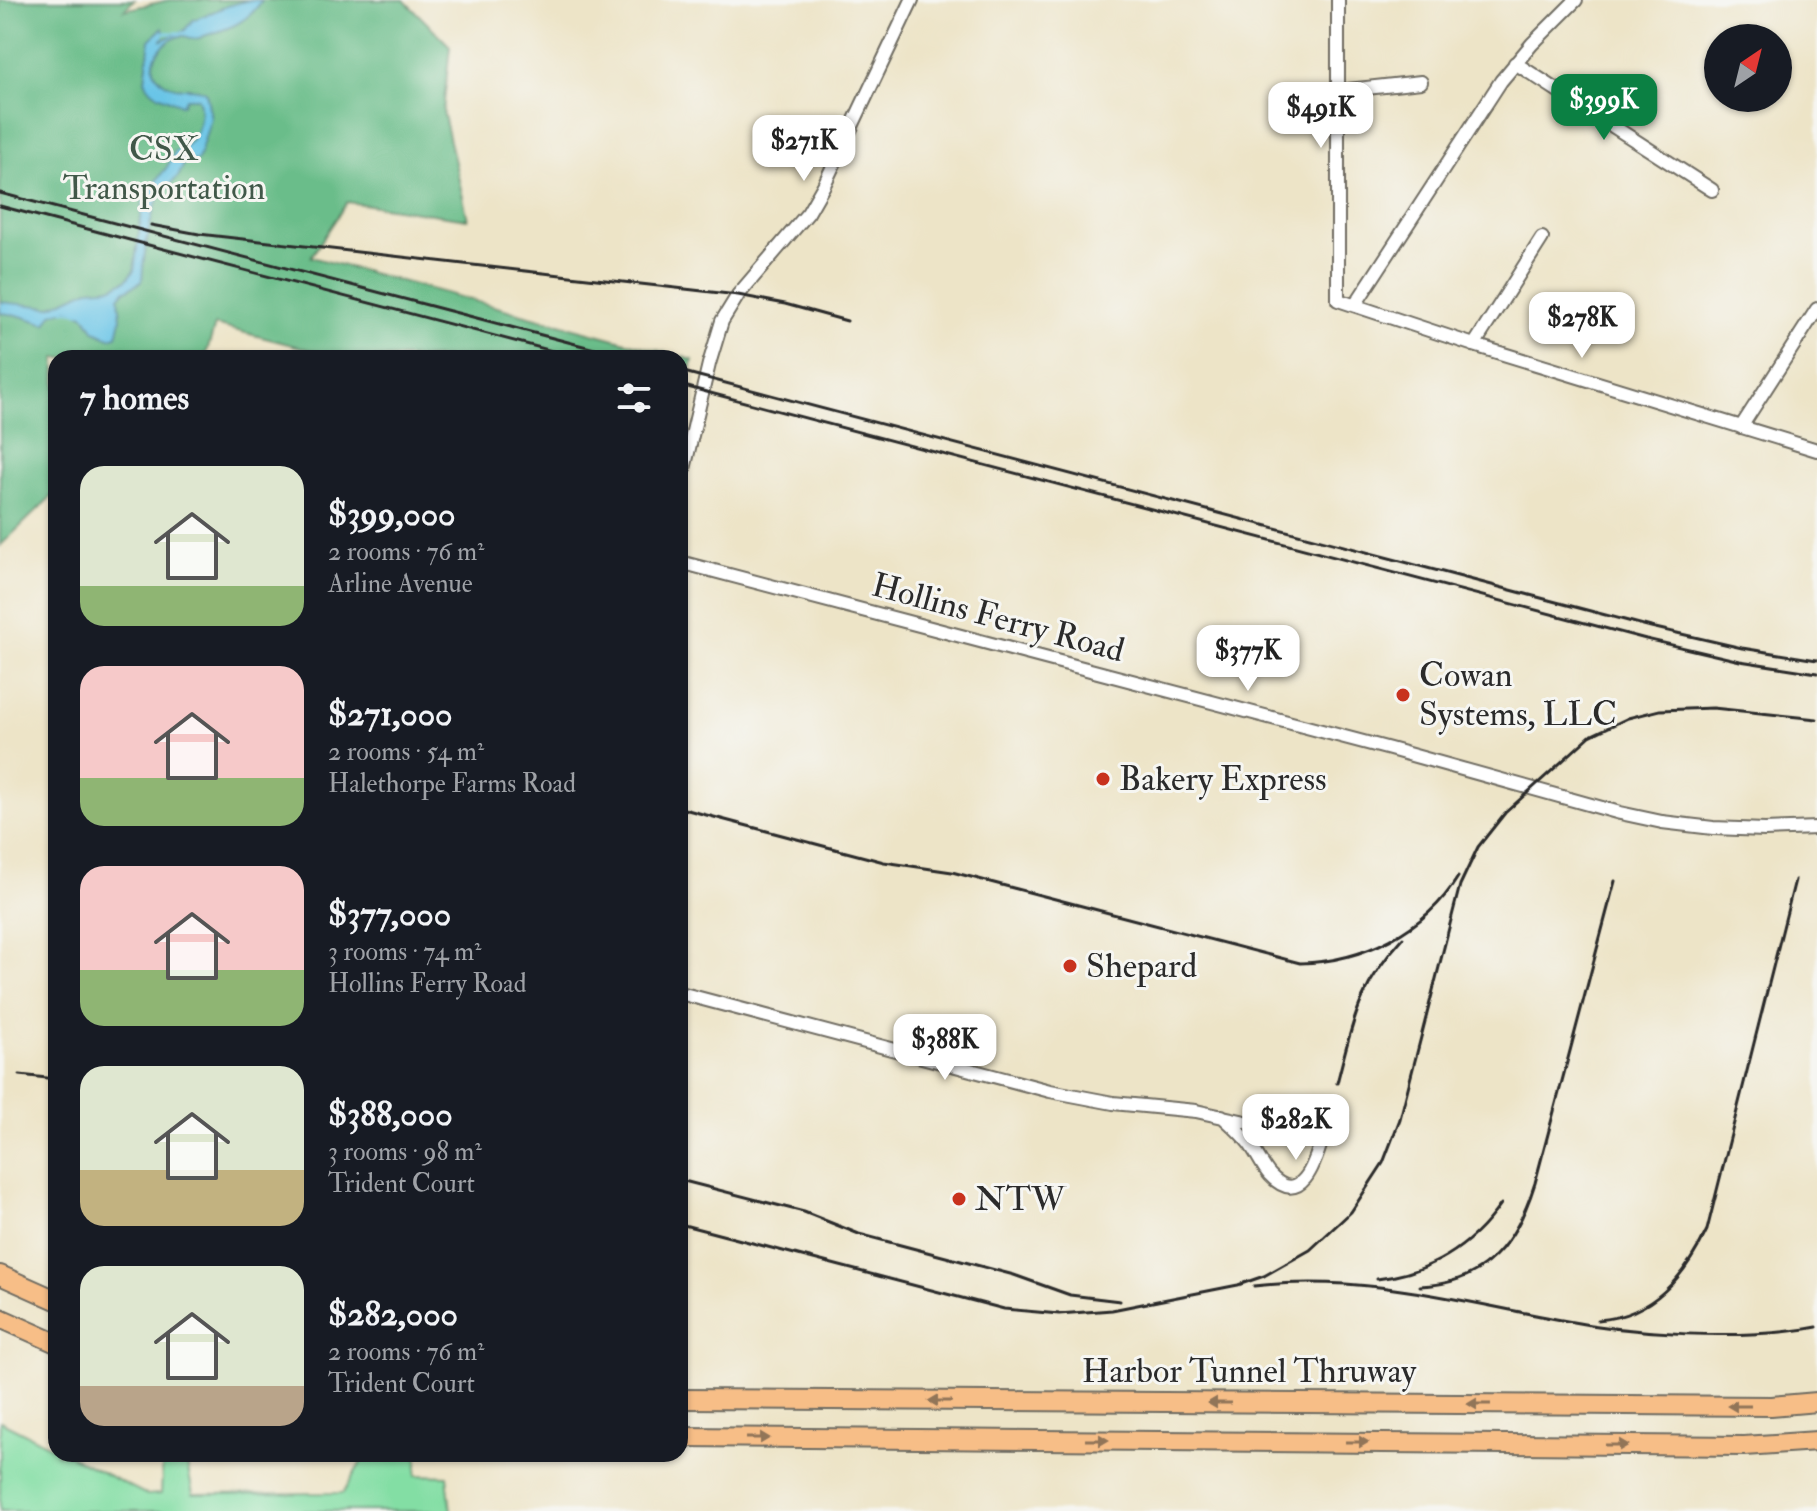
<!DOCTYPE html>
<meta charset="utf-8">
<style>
body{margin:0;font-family:"IM FELL Double Pica",serif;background:#20242c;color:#f1f3f6;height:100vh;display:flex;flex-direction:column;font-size:30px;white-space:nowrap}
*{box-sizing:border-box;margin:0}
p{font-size:26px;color:#9ea1a6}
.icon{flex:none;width:44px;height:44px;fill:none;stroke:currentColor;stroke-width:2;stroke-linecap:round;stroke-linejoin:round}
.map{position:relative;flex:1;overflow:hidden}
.details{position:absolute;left:48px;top:350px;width:640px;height:1112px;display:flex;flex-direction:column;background:#171b24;border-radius:24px;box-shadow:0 2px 6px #0004}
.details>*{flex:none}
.needle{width:52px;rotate:35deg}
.tools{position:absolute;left:1704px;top:24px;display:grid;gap:16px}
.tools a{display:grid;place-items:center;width:88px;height:88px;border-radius:50%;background:#171b24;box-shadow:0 2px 6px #0004;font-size:40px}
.price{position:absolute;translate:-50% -68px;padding:0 18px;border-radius:16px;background:#fff;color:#222;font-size:26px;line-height:52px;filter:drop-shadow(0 2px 4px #0008)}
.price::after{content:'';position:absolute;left:50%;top:48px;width:24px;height:18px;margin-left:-12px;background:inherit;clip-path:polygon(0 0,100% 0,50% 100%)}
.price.on{background:#0b8043;color:#fff}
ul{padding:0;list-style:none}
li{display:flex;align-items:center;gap:24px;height:200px;padding:0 32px}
li span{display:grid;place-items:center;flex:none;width:224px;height:160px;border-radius:24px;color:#555}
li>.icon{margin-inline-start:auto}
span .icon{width:96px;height:96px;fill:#fffc;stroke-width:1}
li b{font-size:34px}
h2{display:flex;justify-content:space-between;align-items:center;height:96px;padding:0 32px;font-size:34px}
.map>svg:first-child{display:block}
.green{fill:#83dea4;stroke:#578468;stroke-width:2}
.forest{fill:#6abd8a;stroke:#4a745a;stroke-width:2}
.water{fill:#69c5e7;stroke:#4a7889;stroke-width:2}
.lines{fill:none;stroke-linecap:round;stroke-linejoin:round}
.stream{stroke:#69c5e7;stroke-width:3}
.minor-casing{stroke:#6f6c62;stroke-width:16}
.highway-casing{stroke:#6f6c62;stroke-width:22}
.minor{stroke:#fff;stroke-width:12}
.highway{stroke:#f7be87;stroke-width:18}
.rail{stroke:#2b2b2b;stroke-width:3}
.oneway{fill:#917459}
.poi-dot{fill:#c8321e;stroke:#f6f6f2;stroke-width:3}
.labels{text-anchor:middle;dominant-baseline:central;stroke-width:6;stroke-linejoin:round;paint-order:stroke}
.park-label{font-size:34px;fill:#415849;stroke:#f6f6f2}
.street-label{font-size:34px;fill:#2b2b2b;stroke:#f6f6f2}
.poi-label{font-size:34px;fill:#2b2b2b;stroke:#f6f6f2;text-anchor:start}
</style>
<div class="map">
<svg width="1817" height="1511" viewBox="0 0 1817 1511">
<rect width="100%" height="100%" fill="#f6f6f2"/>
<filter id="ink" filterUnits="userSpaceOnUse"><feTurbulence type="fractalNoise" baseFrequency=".0125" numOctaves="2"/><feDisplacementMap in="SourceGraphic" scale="16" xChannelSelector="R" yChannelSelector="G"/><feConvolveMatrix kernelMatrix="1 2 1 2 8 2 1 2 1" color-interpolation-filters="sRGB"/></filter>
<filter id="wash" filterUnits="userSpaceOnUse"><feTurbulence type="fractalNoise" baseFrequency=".006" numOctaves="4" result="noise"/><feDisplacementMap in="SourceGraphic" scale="32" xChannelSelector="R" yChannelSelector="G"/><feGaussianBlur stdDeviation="1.8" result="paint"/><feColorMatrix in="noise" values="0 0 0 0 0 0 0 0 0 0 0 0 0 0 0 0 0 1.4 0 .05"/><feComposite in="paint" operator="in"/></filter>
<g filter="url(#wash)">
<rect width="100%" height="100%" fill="#ede4c7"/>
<polygon class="green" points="0,1421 56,1449 56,1454 66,1454 147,1495 161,1494 163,1454 185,1454 193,1494 343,1493 366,1454 418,1454 416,1475 447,1476 451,1511 0,1511"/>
<polygon class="forest" points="0,0 134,0 124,10 169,0 404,0 450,46 443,111 468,219 347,202 311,257 693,360 680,413 680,358 342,358 215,325 205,358 56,358 56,492 0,546"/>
<path class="water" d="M249,0h13c-12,21 -33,29 -55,35 -4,1 -8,4 -12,4 -7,-1 -10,-5 -18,-2 -19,8 -35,31 -12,46 13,9 29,1 41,9l5,26 -13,42 -7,2 -6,-4c-5,27 -17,21 -27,41 -9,21 -15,61 -16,83l-18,9 -5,6 2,22 -4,17 -8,2 -14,-7 -10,-15 -8,-4 -9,-3 -16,5 -6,10 -29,-9 -17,-2v-11l50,5 39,-18 24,-2 13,-7 8,-10 10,-74 23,-29 8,-16c22,-7 30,-33 23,-53h-12l-4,7 -3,-1 -21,-9 -10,-8 -3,-7 5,-40 12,-12 2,2 -2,10 22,-9 9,-11 34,-14z"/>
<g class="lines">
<g class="stream">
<polyline points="161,37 163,33 184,33"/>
<polyline points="64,310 80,312"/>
</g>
</g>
</g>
<g filter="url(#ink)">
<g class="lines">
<g class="minor-casing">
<g id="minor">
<polyline points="1338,0 1338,300 1474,345 1817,450"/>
<polyline points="1515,63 1712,190"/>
<polyline points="1339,91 1421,82"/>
<polyline points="1355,305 1501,81 1532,44 1576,0"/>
<polyline points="1474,345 1542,238"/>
<polyline points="1741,427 1817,309"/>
<polyline points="680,486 709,364 722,321 738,295 808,213 824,185 912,0"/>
<polyline points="680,562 1390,749 1620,813 1662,822 1713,828 1765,830 1817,828"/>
<path d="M680,993l370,98 63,12 83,8 126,28c-7,24 -21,69 -52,36 -8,-9 -13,-22 -21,-32 -8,-10 -18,-19 -27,-27"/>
</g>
</g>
<g class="highway-casing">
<g id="highway">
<polyline points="0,1275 56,1300"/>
<polyline points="0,1318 56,1343"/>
<polyline points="680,1399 1771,1406 1817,1402"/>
<polyline points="680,1437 1744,1446 1817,1441"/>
</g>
</g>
<use href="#minor" class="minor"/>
<use href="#highway" class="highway"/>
<g class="rail">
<polyline points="0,193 629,358"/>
<polyline points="0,206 579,358"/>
<polyline points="151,225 199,234 738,295 785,304 847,321"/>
<polyline points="680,371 1651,627 1742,648 1817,660"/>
<polyline points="680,385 1646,639 1740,661 1817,673"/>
<path d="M680,808l204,54 68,10 348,91c62,-1 125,-32 158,-86"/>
<polyline points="20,1075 56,1079"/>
<path d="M1337,1083c16,-61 21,-96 66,-145"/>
<polyline points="680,1180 804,1212 859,1234 1014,1275 1070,1295 1120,1301"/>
<polyline points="680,1224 1004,1309 1059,1314 1112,1310 1238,1285 1264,1276 1310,1250 1351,1212 1383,1163 1400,1119 1460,885 1478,847 1505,813 1590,736 1628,718 1660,710 1713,708 1817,719"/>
<path d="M1377,1279c52,-6 94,-32 124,-75"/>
<path d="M1254,1286c108,-12 197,13 302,33 75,15 186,22 261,8"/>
<path d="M1420,1286c66,-2 97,-45 115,-103l80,-302"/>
<path d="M1598,1320c55,-4 87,-44 109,-90l88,-350"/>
</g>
</g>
<defs><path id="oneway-solid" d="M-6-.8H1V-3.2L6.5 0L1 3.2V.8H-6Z" transform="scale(2)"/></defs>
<g class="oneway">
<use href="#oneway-solid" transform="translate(940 1401) rotate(-180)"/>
<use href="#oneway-solid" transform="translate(1219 1403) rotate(-180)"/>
<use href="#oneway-solid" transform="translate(1479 1404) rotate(-180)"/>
<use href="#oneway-solid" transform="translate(1739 1406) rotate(-180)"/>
<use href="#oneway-solid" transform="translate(758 1438)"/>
<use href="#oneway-solid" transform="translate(1097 1440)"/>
<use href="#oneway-solid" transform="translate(1357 1442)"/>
<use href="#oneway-solid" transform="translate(1617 1445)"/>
</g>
</g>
<g class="poi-dot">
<circle cx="1403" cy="695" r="8"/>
<circle cx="1103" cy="779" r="8"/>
<circle cx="1070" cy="966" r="8"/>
<circle cx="959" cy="1199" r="8"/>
</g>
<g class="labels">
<g class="park-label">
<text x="164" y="149">CSX<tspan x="164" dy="39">Transportation</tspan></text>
</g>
<g class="street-label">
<text transform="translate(998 618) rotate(15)">Hollins Ferry Road</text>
<text x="1249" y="1371">Harbor Tunnel Thruway</text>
</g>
<g class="poi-label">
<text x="1419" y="675">Cowan<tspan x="1419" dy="39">Systems, LLC</tspan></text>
<text x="1119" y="779">Bakery Express</text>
<text x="1086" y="966">Shepard</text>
<text x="975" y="1199">NTW</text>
</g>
</g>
</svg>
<div class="tools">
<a><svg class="needle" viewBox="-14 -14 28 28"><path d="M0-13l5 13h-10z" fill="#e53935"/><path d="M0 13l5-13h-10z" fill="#9ea1a6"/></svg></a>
</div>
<b class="price on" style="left:1604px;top:142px">$399K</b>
<b class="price" style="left:1321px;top:150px">$491K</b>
<b class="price" style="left:804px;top:183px">$271K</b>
<b class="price" style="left:1582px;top:360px">$278K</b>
<b class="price" style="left:1248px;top:693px">$377K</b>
<b class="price" style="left:945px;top:1082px">$388K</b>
<b class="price" style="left:1296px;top:1162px">$282K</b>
<section class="details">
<h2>7 homes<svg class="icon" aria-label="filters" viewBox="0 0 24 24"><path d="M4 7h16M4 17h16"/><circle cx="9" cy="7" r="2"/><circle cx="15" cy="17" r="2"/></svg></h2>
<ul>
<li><span style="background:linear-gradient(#dfe7d0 75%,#8fb573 0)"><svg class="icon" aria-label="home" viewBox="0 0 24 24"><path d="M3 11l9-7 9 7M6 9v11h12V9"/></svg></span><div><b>$399,000</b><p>2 rooms · 76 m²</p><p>Arline Avenue</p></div></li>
<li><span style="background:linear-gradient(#f6c9c9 70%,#8fb573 0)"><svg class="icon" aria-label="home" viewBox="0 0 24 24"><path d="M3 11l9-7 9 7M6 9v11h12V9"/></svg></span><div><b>$271,000</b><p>2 rooms · 54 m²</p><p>Halethorpe Farms Road</p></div></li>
<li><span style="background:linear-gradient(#f6c9c9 65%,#8fb573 0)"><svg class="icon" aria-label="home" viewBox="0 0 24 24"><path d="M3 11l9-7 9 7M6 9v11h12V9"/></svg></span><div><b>$377,000</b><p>3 rooms · 74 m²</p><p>Hollins Ferry Road</p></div></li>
<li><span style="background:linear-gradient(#dfe7d0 65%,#c2b280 0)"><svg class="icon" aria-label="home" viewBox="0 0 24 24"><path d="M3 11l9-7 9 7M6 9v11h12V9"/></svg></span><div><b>$388,000</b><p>3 rooms · 98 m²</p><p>Trident Court</p></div></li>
<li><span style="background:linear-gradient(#dfe7d0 75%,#b9a48a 0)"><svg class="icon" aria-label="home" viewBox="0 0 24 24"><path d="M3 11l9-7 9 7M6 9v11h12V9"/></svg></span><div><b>$282,000</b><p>2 rooms · 76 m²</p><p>Trident Court</p></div></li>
</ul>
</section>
</div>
